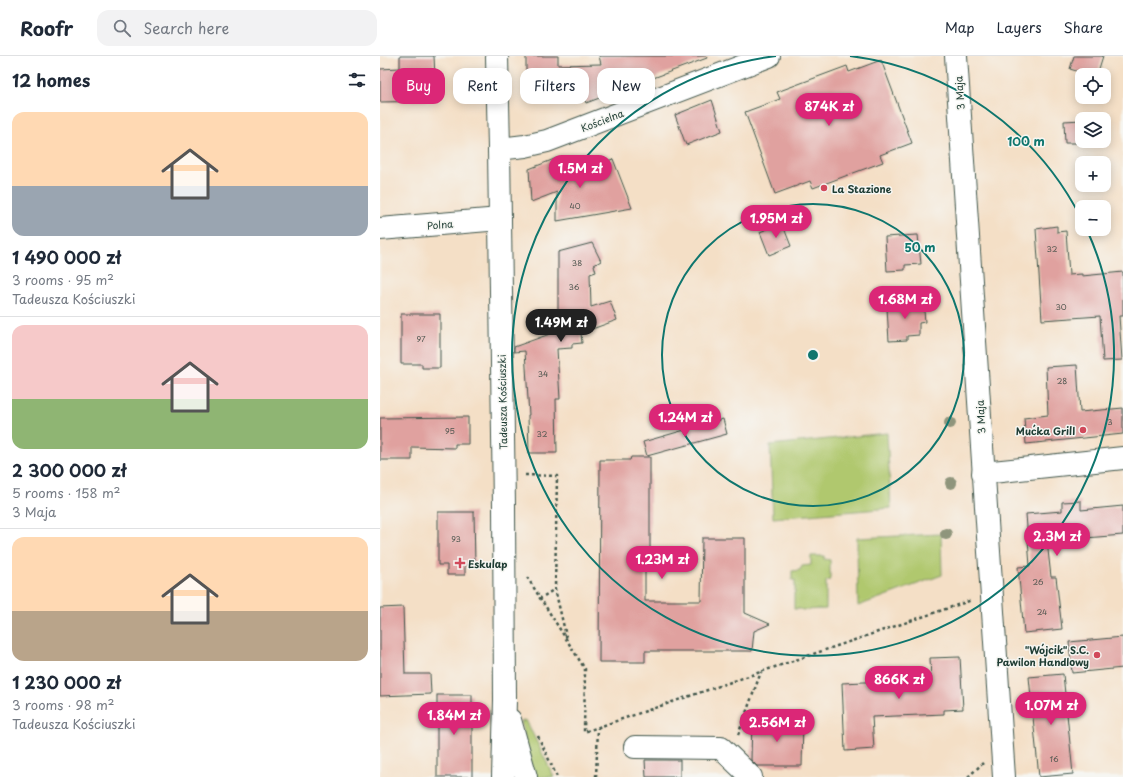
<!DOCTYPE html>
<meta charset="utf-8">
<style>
body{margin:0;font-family:"Playpen Sans",sans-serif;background:#f2f2f3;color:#1f2937;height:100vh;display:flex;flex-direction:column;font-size:15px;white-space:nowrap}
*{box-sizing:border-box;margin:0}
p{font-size:13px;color:#747a83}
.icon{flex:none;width:22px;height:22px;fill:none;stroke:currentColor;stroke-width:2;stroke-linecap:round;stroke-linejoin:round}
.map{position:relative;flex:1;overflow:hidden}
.sheet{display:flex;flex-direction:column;background:#fff;width:380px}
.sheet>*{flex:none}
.guide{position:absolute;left:12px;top:12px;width:380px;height:36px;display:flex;gap:8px}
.controls{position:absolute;left:695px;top:12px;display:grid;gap:8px}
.controls a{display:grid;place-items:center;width:36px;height:36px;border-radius:8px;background:#fff;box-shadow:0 2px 10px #0003;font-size:20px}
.price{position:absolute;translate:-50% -34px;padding:0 9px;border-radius:14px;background:#db2777;color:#fff;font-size:13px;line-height:26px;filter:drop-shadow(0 1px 2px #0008)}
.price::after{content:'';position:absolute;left:50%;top:24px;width:12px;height:9px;margin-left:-6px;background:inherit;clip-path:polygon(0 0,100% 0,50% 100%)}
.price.selected{background:#222;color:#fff}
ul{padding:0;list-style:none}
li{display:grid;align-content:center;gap:8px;height:212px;padding:0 12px}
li+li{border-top:1px solid #e0e1e3}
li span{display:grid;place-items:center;height:124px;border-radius:12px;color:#555}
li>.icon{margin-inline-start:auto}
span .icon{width:72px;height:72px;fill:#fffc;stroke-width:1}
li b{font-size:17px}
h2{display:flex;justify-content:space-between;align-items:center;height:48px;padding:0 12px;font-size:17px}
.tag{padding:0 14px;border-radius:12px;background:#fff;box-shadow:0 2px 10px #0003;font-size:14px;line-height:36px}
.tag.selected{background:#db2777;color:#fff}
header{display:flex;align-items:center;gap:24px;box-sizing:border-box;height:56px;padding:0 20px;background:#fff;border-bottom:1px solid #e0e1e3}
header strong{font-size:19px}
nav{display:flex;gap:22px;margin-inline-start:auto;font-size:14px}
.search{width:280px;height:36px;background:#f2f2f3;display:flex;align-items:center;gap:10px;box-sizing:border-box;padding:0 14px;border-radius:12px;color:#747a83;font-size:15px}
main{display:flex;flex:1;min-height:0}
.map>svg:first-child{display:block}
.green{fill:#b0c86e;stroke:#688251}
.building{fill:#e0a19f}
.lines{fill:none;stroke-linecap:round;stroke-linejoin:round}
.minor-casing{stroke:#3f554a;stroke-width:24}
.major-casing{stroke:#3f554a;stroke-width:24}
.path{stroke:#3f554a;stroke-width:2.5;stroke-dasharray:3 3;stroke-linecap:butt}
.minor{stroke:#fff;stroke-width:22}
.major{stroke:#fff;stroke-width:22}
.tree{fill:#8f957c}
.ring{fill:none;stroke:#0f766e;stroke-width:2}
.poi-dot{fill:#d1495b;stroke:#f6f6f2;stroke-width:1.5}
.labels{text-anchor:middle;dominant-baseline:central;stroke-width:3;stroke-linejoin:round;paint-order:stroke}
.number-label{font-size:8px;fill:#4f564f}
.street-label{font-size:10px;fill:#1f3d34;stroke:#f6f6f2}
.poi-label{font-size:10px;font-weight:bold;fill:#1f3d34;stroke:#f6f6f2;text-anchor:start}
.centre{fill:#0f766e;stroke:#f6f6f2;stroke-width:2}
.ring-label{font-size:12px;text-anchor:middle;font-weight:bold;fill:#0f766e;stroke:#f6f6f2;stroke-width:3;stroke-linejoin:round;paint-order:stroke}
</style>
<header>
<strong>Roofr</strong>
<div class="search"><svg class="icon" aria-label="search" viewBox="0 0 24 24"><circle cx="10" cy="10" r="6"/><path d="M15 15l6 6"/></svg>Search here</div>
<nav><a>Map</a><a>Layers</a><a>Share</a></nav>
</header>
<main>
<section class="sheet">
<h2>12 homes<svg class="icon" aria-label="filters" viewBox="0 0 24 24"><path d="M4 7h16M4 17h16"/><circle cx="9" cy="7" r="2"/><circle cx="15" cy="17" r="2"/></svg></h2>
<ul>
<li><span style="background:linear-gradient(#ffd9b3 60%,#9aa5b1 0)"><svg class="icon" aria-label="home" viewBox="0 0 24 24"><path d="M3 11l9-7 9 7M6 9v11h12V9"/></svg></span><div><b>1 490 000 zł</b><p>3 rooms · 95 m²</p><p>Tadeusza Kościuszki</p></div></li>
<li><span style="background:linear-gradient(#f6c9c9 60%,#8fb573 0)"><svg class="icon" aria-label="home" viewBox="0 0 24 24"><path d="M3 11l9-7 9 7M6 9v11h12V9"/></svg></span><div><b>2 300 000 zł</b><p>5 rooms · 158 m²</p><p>3 Maja</p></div></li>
<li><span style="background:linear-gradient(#ffd9b3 60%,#b9a48a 0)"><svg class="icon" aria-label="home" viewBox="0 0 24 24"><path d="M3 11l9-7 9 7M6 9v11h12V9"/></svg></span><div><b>1 230 000 zł</b><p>3 rooms · 98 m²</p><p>Tadeusza Kościuszki</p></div></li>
</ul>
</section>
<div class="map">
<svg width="743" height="721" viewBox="0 0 743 721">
<rect width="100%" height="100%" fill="#f6f6f2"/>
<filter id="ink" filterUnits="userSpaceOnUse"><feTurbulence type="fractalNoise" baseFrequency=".025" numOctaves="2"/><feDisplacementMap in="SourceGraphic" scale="8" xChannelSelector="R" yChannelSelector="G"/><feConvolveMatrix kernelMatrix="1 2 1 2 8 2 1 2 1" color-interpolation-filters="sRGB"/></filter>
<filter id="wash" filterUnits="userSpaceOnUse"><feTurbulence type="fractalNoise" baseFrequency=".012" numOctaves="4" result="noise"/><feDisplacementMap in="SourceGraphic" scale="16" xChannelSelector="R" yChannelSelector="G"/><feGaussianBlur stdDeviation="0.9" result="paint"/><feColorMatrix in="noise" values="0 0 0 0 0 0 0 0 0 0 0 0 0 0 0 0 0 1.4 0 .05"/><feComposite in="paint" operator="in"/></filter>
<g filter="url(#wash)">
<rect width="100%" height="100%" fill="#f4dfc6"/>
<g class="green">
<polygon points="507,377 511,452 393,462 390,389"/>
<polygon points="561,478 562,519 478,550 477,482"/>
<polygon points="431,500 444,500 444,503 450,504 450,524 446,525 446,553 422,554 421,553 414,553 414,537 415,537 415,524 412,524 412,515 420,514 422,510 431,509"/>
<polygon points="146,664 174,721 153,721 141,666"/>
</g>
<g id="blocks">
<g class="building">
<polygon points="20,0 54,0 56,45 0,46 0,13 20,12"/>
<polygon points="146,0 178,0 178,9 221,8 219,0 326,0 327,2 206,47 199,26 146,26"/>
<polygon points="694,0 723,0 717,19 709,19 690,13"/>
<polygon points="501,4 532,87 500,99 503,106 433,132 430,125 395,138 365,56 400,43 397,36 467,10 469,16"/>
<polygon points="332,44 342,75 306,89 295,59"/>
<polygon points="702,64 702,87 685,87 684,65"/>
<polygon points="177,102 184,121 233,103 252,152 177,165 177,136 151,146 149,113"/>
<polygon points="402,167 411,190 389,199 380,176"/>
<polygon points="677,170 677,176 686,175 689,219 702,218 702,220 743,216 743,260 739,260 742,304 723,305 720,260 662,264 656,173"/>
<polygon points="537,179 538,179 541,208 525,209 525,214 507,215 505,181"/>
<polygon points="212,187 221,205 214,209 216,216 210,218 211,251 230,245 237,264 201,277 202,287 192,288 192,292 177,293 180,343 176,343 177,397 149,397 148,359 149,359 145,295 134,296 134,291 178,275 178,196"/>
<polygon points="543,244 545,266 539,267 539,279 527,280 527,284 509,285 507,252 522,251 522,245"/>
<polygon points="21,258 60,258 60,312 42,312 42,308 21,308"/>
<polygon points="697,309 700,356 743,352 743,378 646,388 644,362 668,359 666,311"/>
<polygon points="88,361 88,388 75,388 75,392 32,391 32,404 0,404 0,362"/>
<polygon points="343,363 347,378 267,400 263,386"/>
<polygon points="251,401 270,401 270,507 265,506 265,545 321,545 322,482 365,482 365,557 390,568 374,575 372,595 265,595 265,606 219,606 220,404 250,404"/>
<polygon points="701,445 701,454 743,450 743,479 667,485 671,521 676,521 682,573 644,577 638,511 650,510 646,458 682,455 682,446"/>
<polygon points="58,456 94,456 95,509 85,509 85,519 67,519 67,509 58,509"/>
<polygon points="23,551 25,618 50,618 51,638 0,640 0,552"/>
<polygon points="743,581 743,612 692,617 689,586"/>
<polygon points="580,601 583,653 564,654 564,658 492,661 494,693 465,695 462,627 551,623 550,602"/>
<polygon points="683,618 693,718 659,721 649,621"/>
<rect x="57" y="639" width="35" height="82"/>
<polygon points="372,664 423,664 422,710 377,710 371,704"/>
<polygon points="265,704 300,704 300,721 266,721"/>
</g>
</g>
</g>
<g filter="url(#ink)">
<use href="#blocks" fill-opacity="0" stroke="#3f554a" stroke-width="1"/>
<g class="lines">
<g class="minor-casing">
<g id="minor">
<polyline points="576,0 624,721"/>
<polyline points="119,93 145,90 167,85 389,0"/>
<polyline points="0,173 120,163"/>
<polyline points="603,417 743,402"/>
<polyline points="255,691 341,692 371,721"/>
</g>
</g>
<g class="major-casing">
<g id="major">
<polyline points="117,0 119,93 124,450 125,644 123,721"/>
<polyline points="130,664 146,721"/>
</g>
</g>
<g class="path">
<polyline points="145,419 177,420 175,533 187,584"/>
<polyline points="147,521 205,613 204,676 592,544"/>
<polyline points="159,543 175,533"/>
<polyline points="358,679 381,616"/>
<polyline points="158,680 177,721"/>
<polyline points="216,721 218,672"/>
<polyline points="588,721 603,707"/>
</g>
<use href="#minor" class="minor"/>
<use href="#major" class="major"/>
</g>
<g class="tree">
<circle cx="570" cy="367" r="6"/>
<circle cx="571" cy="427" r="6"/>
<circle cx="566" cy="478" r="6"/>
</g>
</g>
<g class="ring">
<circle cx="433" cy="299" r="151"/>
<path d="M470 0A301 301 0 0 1 701 162M707 174A301 301 0 1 1 396 0"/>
</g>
<g class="poi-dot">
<circle cx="444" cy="132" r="4"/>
<circle cx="703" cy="374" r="4"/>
<path d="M78 501h4v4h4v4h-4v4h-4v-4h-4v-4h4z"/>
<circle cx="717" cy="599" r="4"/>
</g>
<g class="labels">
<g class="number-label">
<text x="195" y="150">40</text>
<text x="672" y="193">32</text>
<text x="197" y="207">38</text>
<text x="194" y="231">36</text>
<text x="681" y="251">30</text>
<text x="41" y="283">97</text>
<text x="163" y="318">34</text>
<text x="682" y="325">28</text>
<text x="730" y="366">3</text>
<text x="70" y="375">95</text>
<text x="162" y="378">32</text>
<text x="76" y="483">93</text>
<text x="658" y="526">26</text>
<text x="662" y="556">24</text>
<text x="674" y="703">16</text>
</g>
<g class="street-label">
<text transform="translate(579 37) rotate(-94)">3 Maja</text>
<text transform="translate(222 64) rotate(-21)">Kościelna</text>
<text transform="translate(60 168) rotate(-5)">Polna</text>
<text transform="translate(122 346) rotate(-91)">Tadeusza Kościuszki</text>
<text transform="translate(600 361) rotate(-93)">3 Maja</text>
</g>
<g class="poi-label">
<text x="452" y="132">La Stazione</text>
<text x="695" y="374" text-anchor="end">Mućka Grill</text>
<text x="88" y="507">Eskulap</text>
<text x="709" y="593" text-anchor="end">"Wójcik" S.C.<tspan x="709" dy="12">Pawilon Handlowy</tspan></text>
</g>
</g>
<circle cx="433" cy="299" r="6" class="centre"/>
<g class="ring-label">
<text x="646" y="90">100 m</text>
<text x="540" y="196">50 m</text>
</g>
</svg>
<div class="controls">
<a><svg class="icon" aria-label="locate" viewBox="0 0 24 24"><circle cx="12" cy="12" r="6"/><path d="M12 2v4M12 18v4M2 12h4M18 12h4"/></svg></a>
<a><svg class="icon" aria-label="layers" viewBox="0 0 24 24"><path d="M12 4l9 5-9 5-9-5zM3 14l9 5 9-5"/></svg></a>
<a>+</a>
<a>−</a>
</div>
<b class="price" style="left:449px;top:71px">874K zł</b>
<b class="price" style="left:200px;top:133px">1.5M zł</b>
<b class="price" style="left:396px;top:183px">1.95M zł</b>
<b class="price" style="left:525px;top:264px">1.68M zł</b>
<b class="price selected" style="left:181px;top:287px">1.49M zł</b>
<b class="price" style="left:305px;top:382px">1.24M zł</b>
<b class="price" style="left:677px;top:501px">2.3M zł</b>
<b class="price" style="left:282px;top:524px">1.23M zł</b>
<b class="price" style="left:519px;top:644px">866K zł</b>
<b class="price" style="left:671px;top:670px">1.07M zł</b>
<b class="price" style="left:74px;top:680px">1.84M zł</b>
<b class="price" style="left:397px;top:687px">2.56M zł</b>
<div class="guide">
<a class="tag selected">Buy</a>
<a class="tag">Rent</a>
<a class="tag">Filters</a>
<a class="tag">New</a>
</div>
</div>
</main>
